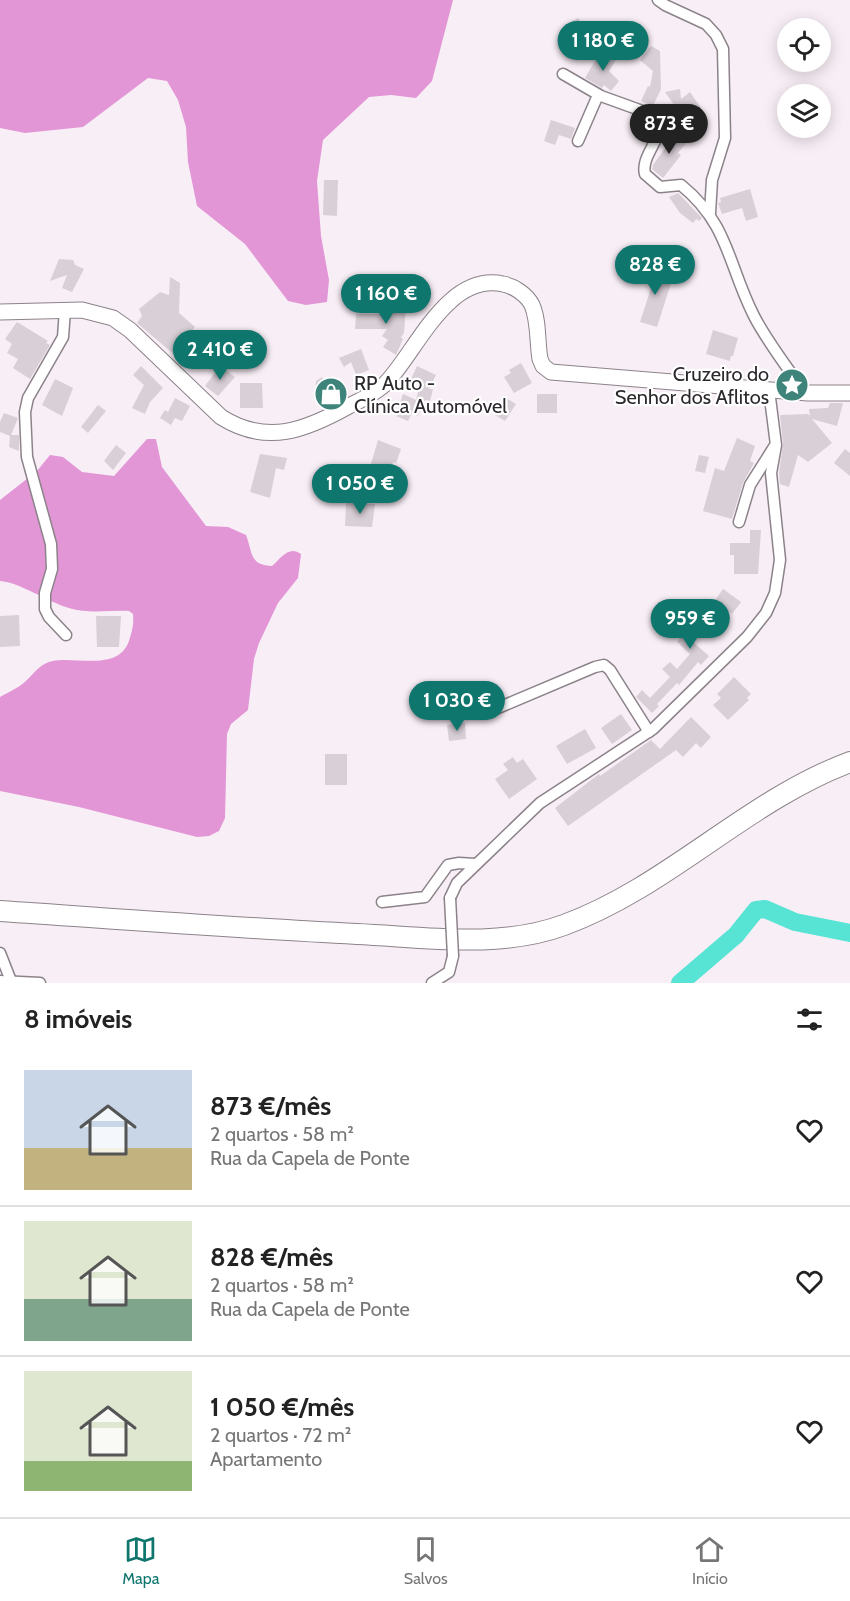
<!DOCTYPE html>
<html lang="pt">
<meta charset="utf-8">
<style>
body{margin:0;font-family:Cabin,sans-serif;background:#f6f6f6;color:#222;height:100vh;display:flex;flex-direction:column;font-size:22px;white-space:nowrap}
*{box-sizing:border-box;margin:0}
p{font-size:20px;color:#767676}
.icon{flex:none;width:33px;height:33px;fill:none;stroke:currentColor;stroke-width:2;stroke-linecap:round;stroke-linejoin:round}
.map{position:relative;height:983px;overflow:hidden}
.panel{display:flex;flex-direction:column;background:#fff;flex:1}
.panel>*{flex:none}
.controls{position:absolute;left:777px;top:18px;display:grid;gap:12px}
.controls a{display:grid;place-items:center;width:54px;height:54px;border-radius:50%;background:#fff;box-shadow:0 3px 15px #0003;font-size:30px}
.price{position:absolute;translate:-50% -51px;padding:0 14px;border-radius:21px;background:#0f766e;color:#fff;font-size:20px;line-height:39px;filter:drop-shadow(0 2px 3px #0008)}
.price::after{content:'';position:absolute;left:50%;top:36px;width:18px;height:14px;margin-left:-9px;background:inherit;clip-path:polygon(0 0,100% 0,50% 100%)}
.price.active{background:#222;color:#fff}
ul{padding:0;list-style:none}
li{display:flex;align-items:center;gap:18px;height:150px;padding:0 24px}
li+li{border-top:2px solid #e0e0e0}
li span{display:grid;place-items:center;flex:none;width:168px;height:120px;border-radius:0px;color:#555}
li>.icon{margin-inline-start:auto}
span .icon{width:72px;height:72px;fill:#fffc;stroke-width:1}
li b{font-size:26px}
h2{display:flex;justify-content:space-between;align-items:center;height:72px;padding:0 24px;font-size:26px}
.tabs{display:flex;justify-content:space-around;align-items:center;height:84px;border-top:2px solid #e0e0e0;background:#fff;font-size:16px;color:#767676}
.tabs a{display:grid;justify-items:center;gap:3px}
.tabs .active{color:#0f766e}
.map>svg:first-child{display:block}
.forest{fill:#e296d6}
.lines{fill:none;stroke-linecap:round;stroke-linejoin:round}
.river{stroke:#57e4d4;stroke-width:18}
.building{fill:#d9cfd7}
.street-casing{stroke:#8c838a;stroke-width:13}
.secondary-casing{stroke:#8c838a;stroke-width:17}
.highway-casing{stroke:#8c838a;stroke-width:22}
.street{stroke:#fff;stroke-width:10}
.secondary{stroke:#fff;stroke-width:15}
.highway{stroke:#fff;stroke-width:20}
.street-bridge-casing{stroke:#8c838a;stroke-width:13;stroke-linecap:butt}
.street-bridge{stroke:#fff;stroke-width:10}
.labels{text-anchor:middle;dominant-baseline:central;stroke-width:4.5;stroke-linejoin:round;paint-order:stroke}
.poi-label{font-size:20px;fill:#2c292c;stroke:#fff;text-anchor:end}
</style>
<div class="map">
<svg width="850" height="983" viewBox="0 0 850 983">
<rect width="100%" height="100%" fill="#f8eef6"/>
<g class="forest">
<polygon points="0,0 453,0 432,81 416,98 391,95 369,97 323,140 317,181 321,236 329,280 327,302 306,305 288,301 245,244 197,206 188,162 186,127 178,100 167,81 148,78 83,127 25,133 0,128"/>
<path d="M147,439h9l6,28 44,59 22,1 18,8c7,18 3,30 26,31 9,-8 17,-21 29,-12l-3,24 -20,25 -19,40 -5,16 -6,51 -17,14 -4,10 -2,84 -6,13 -10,5 -12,1 -118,-30 -79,-16v-94c9,-5 20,-10 27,-17 8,-8 14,-17 26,-19 23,-5 65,11 76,-20 3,-10 5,-16 4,-27l-4,-3c-20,-1 -41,3 -60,-3 -21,-6 -50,-26 -69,-27v-81l37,-29 13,-16 13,2 19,15 32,4z"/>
</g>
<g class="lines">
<polyline class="river" points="680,983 736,935 756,910 765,909 795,922 850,933"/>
</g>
<g class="building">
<polygon points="578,18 583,25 572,33 561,29"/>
<polygon points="651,46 660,51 661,89 653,106 641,101 648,86 650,87 653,71 640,60"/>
<polygon points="601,51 616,60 609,71 619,81 611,91 604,85 602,88 585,78"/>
<polygon points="680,89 681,99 690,92 701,108 684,119 665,92"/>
<polygon points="551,120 575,128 571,139 559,135 555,145 544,141"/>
<polygon points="678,133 688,141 678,153 681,155 663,178 652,169 653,165 668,144 665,142 670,135 674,138"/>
<polygon points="324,180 338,180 337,216 323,215"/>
<polygon points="750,189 758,217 746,221 742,208 722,214 718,203 721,202 720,198"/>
<polygon points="678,193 702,218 699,221 696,219 693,223 680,213 669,197"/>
<polygon points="59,259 73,260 75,265 84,269 72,292 62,288 67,275 50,281"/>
<polygon points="645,268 673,277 657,327 640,322 652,285 641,282"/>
<polygon points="170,277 180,283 179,313 195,327 184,339 188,342 176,356 137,323 142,316 139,309 160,292 169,295"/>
<polygon points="386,304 406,306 404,333 401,337 403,339 396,355 383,347 388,340 382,336 387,329 355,329 356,314 385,314"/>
<polygon points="17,322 48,341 46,343 50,345 30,379 13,368 18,359 7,353 12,344 5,339"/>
<polygon points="713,330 738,338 733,356 731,356 730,361 706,354"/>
<polygon points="361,349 369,370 356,375 351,362 344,367 339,358"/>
<polygon points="521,363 532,383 514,393 504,377 511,373 509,370"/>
<polygon points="141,366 163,388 150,402 145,414 132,408 144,385 133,375"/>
<polygon points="220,366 235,377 218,396 205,386"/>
<polygon points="417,366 436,375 429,389 433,389 430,401 425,400 418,416 412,413 408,421 396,416 403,394 416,400 420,384 411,379"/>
<polygon points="322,377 327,386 337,381 345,395 324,407 315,392 316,381"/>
<polygon points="55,379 73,388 62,416 42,405"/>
<polygon points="240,383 262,383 263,408 240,408"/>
<rect x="537" y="394" width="20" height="19"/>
<polygon points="175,398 190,406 182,421 175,418 171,425 160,418 165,410 168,412"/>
<polygon points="506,398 516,404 505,421 495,415"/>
<polygon points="830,403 843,403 837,426 812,419 832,443 808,462 798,455 789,487 780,484 779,473 783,444 780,415 808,414 810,416 809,409 828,408"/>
<polygon points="98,405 106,411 88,433 81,427"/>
<polygon points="4,413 18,418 11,435 19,435 19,451 9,447 10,436 0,432 0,422"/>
<polygon points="737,438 755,446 750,461 754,463 743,483 732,519 703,511 715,468 724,471"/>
<polygon points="378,440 401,449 396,463 393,462 386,481 368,474"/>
<polygon points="116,445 126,453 113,470 104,461"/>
<polygon points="845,449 850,453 850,476 834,463"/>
<polygon points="260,454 287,458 284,470 276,468 270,498 250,492"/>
<polygon points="699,455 709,457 705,473 695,471"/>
<polygon points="346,503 375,504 372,527 345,526"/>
<polygon points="750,530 761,530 758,574 734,574 734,555 730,555 730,543 750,543"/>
<polygon points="723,589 741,602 732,614 724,608 712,624 710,623 706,628 704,626 693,642 709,656 701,665 698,662 679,685 677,683 657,704 659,706 652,713 636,697 642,690 650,698 670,677 662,669 670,662 677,669 690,654 677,642 699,614 703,617"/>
<polygon points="19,615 20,646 0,647 0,616"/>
<polygon points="96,616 121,616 119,647 97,647"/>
<polygon points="734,677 751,694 747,698 749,700 728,720 713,705 721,698 717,694"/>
<polygon points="621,714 632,730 612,744 601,728"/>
<polygon points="691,717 711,737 701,748 696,743 683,757 676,750 568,826 555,808 599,774 600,776 651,740 660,749"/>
<polygon points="465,723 466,739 449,741 447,725"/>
<polygon points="585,729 596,748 567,764 556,746"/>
<rect x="325" y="754" width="22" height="31"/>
<polygon points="513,757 517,763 523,759 537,779 509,799 495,779 508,770 503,764"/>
</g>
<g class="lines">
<g class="street-casing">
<g id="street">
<polyline points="658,0 665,5 706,24 716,35 723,49 725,138 712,180 710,213"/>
<path d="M563,74l38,22 47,17 9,6c9,18 -17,36 -12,55l15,13 21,-2c48,39 47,80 73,131 14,27 34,52 51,77"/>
<polyline points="578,141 598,95"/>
<polyline points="65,310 63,337 28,398 25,412 27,457 51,544 52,569 45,593 45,609 49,617 66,635"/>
<polyline points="739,522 750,485 774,447"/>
<polyline points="486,713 595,667 604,665 610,670 649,732"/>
<polyline points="450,898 457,883 540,803 653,729 747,637 766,613 775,593 780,560 771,473 776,445 769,390"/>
<polyline points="382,902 425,897 448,865 459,863 476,864"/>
<polyline points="0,953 11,981"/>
<polyline points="0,981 40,983"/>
<polyline points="432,983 449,972 453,956"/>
</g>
</g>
<g class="secondary-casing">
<path id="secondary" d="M0,312l82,-2 31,8 17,12 91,87c46,29 85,13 128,-11 12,-6 25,-12 35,-21 31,-30 62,-113 119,-101 11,2 24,11 29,21 7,16 5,37 8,54l3,7 8,6 257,21h42"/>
</g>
<g class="highway-casing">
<path id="highway" d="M0,911c119,8 238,17 357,23 68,3 142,15 207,-9 104,-38 182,-124 286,-163"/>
</g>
<use href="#street" class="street"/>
<use href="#secondary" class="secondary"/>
<use href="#highway" class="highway"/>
<g class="street-bridge-casing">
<polyline id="street-bridge" points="450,898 453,956"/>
</g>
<use href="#street-bridge" class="street-bridge"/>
</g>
<defs>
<g id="sight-disc" transform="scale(1.725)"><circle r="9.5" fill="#3e847b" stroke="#fff"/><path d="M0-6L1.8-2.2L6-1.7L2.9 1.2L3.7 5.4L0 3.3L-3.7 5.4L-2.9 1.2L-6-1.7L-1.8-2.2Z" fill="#fff"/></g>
<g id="shop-disc" transform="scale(1.725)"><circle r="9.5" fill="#3e847b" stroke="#fff"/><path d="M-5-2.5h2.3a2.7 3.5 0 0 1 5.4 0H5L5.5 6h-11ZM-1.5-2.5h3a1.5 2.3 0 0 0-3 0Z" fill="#fff"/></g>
</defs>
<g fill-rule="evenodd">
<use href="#sight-disc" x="792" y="385"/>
<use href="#shop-disc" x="331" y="394"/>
</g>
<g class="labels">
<g class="poi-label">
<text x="769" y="374">Cruzeiro do<tspan x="769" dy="23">Senhor dos Aflitos</tspan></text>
<text x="354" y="383" text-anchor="start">RP Auto -<tspan x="354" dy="23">Clínica Automóvel</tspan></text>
</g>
</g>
</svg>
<div class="controls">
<a><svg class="icon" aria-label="locate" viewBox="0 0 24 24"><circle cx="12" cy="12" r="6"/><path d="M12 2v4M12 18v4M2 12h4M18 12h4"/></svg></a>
<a><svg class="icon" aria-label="layers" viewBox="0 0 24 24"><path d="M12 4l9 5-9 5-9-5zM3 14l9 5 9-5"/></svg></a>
</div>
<b class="price" style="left:603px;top:72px">1 180 €</b>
<b class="price active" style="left:669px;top:155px">873 €</b>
<b class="price" style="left:655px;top:296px">828 €</b>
<b class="price" style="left:386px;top:325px">1 160 €</b>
<b class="price" style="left:220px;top:381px">2 410 €</b>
<b class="price" style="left:360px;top:515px">1 050 €</b>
<b class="price" style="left:690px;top:650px">959 €</b>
<b class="price" style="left:457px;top:732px">1 030 €</b>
</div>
<section class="panel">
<h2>8 imóveis<svg class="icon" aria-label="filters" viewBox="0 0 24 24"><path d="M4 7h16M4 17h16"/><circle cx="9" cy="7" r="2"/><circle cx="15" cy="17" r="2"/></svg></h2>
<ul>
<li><span style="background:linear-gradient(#c9d6e8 65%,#c2b280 0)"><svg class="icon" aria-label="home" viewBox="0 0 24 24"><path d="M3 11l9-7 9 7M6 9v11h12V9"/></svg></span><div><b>873 €/mês</b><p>2 quartos · 58 m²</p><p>Rua da Capela de Ponte</p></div><svg class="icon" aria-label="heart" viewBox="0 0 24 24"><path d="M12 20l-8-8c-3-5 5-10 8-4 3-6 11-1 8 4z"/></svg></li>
<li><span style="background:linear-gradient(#dfe7d0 65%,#7fa58c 0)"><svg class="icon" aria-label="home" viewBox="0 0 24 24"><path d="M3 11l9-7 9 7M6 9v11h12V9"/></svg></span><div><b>828 €/mês</b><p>2 quartos · 58 m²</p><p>Rua da Capela de Ponte</p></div><svg class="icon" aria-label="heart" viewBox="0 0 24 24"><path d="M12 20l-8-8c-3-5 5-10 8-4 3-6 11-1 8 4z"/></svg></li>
<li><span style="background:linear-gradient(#dfe7d0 75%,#8fb573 0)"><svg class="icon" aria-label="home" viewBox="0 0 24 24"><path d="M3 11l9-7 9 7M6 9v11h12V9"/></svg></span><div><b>1 050 €/mês</b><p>2 quartos · 72 m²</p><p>Apartamento</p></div><svg class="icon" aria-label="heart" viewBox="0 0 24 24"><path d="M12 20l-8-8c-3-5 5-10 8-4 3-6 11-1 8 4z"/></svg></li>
</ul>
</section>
<nav class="tabs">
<a class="active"><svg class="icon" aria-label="map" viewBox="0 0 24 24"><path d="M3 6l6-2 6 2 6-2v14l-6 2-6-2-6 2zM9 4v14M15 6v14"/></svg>Mapa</a>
<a><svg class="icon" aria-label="saved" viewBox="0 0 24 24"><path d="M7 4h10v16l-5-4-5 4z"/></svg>Salvos</a>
<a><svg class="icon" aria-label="home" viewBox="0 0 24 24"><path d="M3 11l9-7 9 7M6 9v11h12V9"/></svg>Início</a>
</nav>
